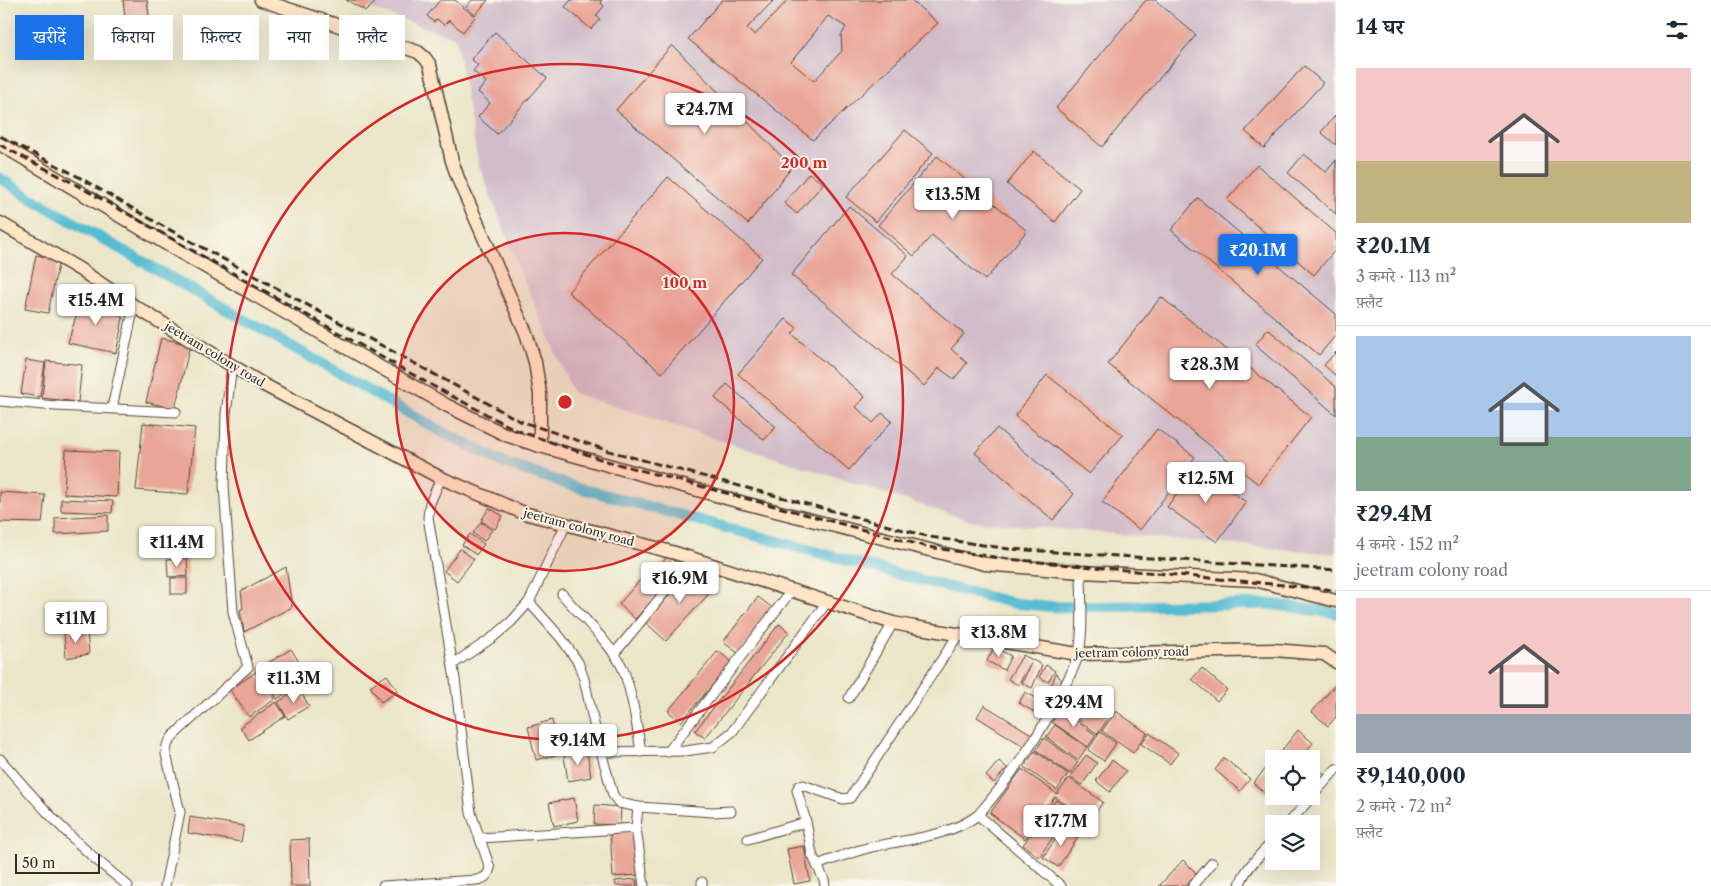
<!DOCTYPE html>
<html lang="hi">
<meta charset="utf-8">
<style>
body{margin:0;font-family:"Libre Caslon Text","Noto Serif Devanagari",serif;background:#f2f2f3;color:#1f2937;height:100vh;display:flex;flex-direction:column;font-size:19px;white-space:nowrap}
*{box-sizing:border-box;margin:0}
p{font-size:16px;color:#747a83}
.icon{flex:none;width:28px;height:28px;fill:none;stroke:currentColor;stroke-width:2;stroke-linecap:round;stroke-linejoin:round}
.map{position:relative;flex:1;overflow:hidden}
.sheet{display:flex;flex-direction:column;background:#fff;width:375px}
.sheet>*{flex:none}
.top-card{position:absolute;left:15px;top:15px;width:475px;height:45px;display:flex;gap:10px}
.tools{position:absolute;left:1265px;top:750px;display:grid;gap:10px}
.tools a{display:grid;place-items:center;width:55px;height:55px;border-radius:0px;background:#fff;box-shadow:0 5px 20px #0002;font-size:25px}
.scale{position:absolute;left:15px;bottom:12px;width:85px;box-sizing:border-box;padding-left:5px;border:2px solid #3b2a1e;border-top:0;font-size:14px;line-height:18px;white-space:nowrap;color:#3b2a1e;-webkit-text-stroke:4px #fbf7ec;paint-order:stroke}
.price{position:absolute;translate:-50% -42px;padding:0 11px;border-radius:5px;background:#fff;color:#222;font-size:16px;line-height:32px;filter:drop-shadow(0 1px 2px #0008)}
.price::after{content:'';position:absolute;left:50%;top:30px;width:15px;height:11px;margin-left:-8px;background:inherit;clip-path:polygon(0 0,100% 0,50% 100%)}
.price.active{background:#1a73e8;color:#fff}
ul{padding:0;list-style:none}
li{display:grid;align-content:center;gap:10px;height:265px;padding:0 20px}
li+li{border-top:1px solid #e0e1e3}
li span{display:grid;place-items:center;height:155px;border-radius:0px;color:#555}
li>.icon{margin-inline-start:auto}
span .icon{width:90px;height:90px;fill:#fffc;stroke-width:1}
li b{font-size:21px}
h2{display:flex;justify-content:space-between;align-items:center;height:60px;padding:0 20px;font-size:21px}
.chip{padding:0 18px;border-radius:0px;background:#fff;box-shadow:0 5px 20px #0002;font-size:18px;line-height:45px}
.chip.active{background:#1a73e8;color:#fff}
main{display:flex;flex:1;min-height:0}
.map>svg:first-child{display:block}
.industrial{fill:#d1bdca}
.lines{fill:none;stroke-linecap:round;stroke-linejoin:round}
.canal{stroke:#54bcd1;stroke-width:11}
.building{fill:#e9a597;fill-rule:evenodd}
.street-casing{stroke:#554638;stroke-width:11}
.secondary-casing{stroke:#554638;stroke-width:15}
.street{stroke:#fff;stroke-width:9}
.secondary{stroke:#ffe4c6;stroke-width:12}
.rail{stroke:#3b2a1e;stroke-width:3;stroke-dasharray:8 4;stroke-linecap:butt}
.ring{fill:none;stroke:#d62828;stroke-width:2.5}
.labels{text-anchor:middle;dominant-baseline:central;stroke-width:4;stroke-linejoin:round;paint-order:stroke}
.street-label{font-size:12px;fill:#3b2a1e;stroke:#fbf7ec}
.centre{fill:#d62828;stroke:#fbf7ec;stroke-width:2.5}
.ring-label{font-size:15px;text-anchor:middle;font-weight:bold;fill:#d62828;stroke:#fbf7ec;stroke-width:4;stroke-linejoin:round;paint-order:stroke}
</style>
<main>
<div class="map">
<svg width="1336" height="886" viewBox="0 0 1336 886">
<rect width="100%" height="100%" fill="#fbf7ec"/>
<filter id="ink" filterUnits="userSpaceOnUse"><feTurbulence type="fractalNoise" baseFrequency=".02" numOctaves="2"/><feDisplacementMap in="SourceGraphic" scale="10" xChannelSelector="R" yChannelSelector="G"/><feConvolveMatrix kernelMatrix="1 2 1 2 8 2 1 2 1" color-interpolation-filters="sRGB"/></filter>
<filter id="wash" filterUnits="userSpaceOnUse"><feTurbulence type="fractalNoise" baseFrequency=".0096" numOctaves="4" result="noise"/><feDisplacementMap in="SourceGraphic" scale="20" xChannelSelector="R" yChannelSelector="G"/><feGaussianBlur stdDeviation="1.12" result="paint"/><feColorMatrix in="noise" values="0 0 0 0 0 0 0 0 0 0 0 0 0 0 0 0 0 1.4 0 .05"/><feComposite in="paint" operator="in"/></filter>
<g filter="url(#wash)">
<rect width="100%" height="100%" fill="#ebe6c9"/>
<polygon class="industrial" points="347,0 1336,0 1336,554 971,521 573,393 521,273 478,163 456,38"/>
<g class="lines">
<polyline class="canal" points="0,178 31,198 442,432 504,463 569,485 897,574 1013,603 1057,607 1269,604 1336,613"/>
</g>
<g id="blocks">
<g class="building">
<polygon points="123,0 147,0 151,31 127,34"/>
<polygon points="346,0 378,0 366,11"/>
<polygon points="440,0 455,0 475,17 463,32 449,20 444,25 437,19 434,22 427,16"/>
<polygon points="472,0 488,0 475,15 466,7"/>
<polygon points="571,0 602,0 600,2 604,6 596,16 600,19 591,29 565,7"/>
<path d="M722,0h52l-27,28 8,7 31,-33 -1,-2h126l27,23 -125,117 -125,-101zM828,16l18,11 -5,9 1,15 -28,30 -23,-19z"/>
<polygon points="1146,0 1155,0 1196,35 1102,147 1056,108"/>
<polygon points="495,32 547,78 497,134 478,117 490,103 478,92 486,82 473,71 478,65 471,59"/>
<polygon points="672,45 792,167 748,224 616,110"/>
<polygon points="1304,66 1323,83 1264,148 1245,131"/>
<polygon points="1336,115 1336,145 1321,132"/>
<polygon points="905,130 933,153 876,222 846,197"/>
<polygon points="1034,151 1080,189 1055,222 1007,184"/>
<polygon points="1304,154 1326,172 1336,160 1336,214 1288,173"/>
<polygon points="937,156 1027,231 985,280 932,235 914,256 878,225"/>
<polygon points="1257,165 1336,233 1336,249 1314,275 1227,200"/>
<polygon points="809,173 823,184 797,214 784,203"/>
<polygon points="668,177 762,258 662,373 568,292"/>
<polygon points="1198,198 1336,314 1336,335 1319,355 1171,230"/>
<polygon points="849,206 908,256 892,274 964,334 951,349 967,363 954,379 939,368 924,386 791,275"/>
<polygon points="36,255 59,260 48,313 25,309"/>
<polygon points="83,292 123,318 116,353 68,343"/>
<polygon points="1161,297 1311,417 1258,484 1108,364"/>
<polygon points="786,319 797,328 792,334 865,397 856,407 873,423 882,413 892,421 849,470 738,374"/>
<polygon points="1268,329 1336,387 1336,415 1255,345"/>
<polygon points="161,338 190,345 175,409 146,402"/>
<polygon points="1336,352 1336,376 1324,365"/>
<polygon points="26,360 45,363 40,397 21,394"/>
<polygon points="46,361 82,365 78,402 42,398"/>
<polygon points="1047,375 1123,435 1089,474 1015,416"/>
<polygon points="727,384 776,427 764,440 715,398"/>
<polygon points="143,423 195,428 188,494 136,490"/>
<polygon points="997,428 1074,494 1053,520 975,453"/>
<polygon points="1157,429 1195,457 1140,530 1102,502"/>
<polygon points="66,450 119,452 117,497 64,494"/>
<polygon points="1196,467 1246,502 1217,542 1167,507"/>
<polygon points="0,492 45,495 42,523 0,522"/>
<polygon points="61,499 113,501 112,513 61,511"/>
<polygon points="489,508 503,516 495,529 481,521"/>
<polygon points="108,515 108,531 55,534 55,518"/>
<polygon points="481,522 492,530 484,541 473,533"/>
<polygon points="470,534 484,544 476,555 462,545"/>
<polygon points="460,549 474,559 457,581 444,571"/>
<polygon points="670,554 678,568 665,586 652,573"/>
<polygon points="187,558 188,576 168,577 167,559"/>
<polygon points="286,567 292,607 244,632 240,610 243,608 241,591"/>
<polygon points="694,568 715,587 666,641 645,622"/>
<rect x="171" y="578" width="16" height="16"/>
<polygon points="640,580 657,595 635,619 619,604"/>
<polygon points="758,597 774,609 739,654 723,642"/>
<polygon points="779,624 789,632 705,738 695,731"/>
<polygon points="87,631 89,654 66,658 64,632"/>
<polygon points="994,647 1011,656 1004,670 987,661"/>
<polygon points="291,649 309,678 277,699 258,669"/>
<polygon points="718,651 732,662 681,722 668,711"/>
<polygon points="1023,655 1042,665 1032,688 1022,683 1031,663 1018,685 1008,679"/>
<polygon points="1046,665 1055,671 1048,682 1039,677"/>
<polygon points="1202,668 1227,690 1217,701 1192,679"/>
<polygon points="256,672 275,699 249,717 230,690"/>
<polygon points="1056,673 1062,681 1057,693 1050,689"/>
<polygon points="387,675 398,691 381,702 370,686"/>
<polygon points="1336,684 1336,717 1328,726 1312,712"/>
<polygon points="299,689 309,706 288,719 278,702"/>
<polygon points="1025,692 1049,705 1043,717 1019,703"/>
<polygon points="1072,694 1108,719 1098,734 1062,708"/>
<polygon points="276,702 285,716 249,740 240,727"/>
<polygon points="984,705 1033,735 1025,747 977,717"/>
<polygon points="1061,710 1096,735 1088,747 1052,722"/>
<polygon points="1116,711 1147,733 1133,753 1102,731"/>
<polygon points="552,720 560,754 536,760 528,727"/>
<polygon points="1055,725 1087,747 1078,760 1046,737"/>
<polygon points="1298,730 1313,743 1299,759 1292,759 1282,750"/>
<polygon points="1100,732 1116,743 1104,761 1088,750"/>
<polygon points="1149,733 1178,753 1170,764 1141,744"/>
<polygon points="1044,738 1078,762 1070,774 1036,750"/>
<polygon points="1035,751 1068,774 1057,790 1024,767"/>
<polygon points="587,752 591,777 568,781 564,756"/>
<polygon points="1086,755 1097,763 1082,785 1070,777"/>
<polygon points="1224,758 1250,779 1240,791 1215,770"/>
<polygon points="1112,760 1126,771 1110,792 1096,781"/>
<polygon points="999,761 1007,768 994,783 986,776"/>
<polygon points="1311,763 1327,776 1311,792"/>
<polygon points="1269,765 1274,769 1274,792 1269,797 1253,783"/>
<polygon points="1022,769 1057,794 1069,778 1103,802 1082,832 1068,822 1075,811 1055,797 1025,839 990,813"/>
<polygon points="574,798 578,821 554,826 549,803"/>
<polygon points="1056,800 1072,811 1058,831 1042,820"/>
<polygon points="595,805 621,807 620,825 594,824"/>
<polygon points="190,817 244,826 241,842 188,833"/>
<polygon points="1039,822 1056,833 1039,857 1023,845"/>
<polygon points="1065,826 1079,836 1058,867 1043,857"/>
<polygon points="634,831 638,875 613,877 610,833"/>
<polygon points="309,839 310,886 291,886 290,840"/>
<polygon points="804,846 810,881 794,884 787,849"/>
<polygon points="1183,860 1197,874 1186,886 1159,886"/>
<polygon points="636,879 637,886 616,886 615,881"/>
</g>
</g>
</g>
<g filter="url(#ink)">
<use href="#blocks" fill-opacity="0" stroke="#554638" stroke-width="1"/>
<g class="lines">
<g class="street-casing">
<g id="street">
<polyline points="0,401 56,406 176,412"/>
<polyline points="112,408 134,306"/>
<path d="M562,594c16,19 52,53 61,75 9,23 14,57 18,83"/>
<polyline points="529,602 561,638 578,662 584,679 597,737 613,795 619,803 638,807 636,828 644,886"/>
<polyline points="614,654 692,559"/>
<polyline points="453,664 492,638 511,622 529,602 566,524"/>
<polyline points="849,698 893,623"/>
<polyline points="601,752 685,751 713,747 732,732 827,602"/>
<polyline points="668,752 791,591"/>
<path d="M0,759c29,33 57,66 90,95 12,11 25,21 38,32"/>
<polyline points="638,807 713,812 731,811"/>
<path d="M978,815c32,-37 60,-77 82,-120 7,-13 15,-28 19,-42 5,-26 2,-55 2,-81"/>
<polyline points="1288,824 1336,769"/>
<polyline points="480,838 636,828"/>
<polyline points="748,839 806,822"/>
<path d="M817,865c20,-7 39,-15 59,-19 34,-7 74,-10 102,-31l83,71"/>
<polyline points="702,882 702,886"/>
<polyline points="165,886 180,812 166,754 167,745 173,736 248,667 233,612 224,486 226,414 232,365"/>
<path d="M383,886l94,-6c8,-2 11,-4 13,-12l-19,-55 -16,-134 -27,-162 2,-14 11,-25"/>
<polyline points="825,886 824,880 812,854 806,822 797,790 799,786 803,785 843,799 850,798 958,635"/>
<polyline points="1193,886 1212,863"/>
<path d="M1240,886c1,-14 24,-35 34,-46"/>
</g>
</g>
<g class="secondary-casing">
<g id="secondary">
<polyline points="261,0 418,52 425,58 430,65 452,161 459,181 526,333 535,362 540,394 540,446"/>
<polyline points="0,144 185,255 446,405 506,435 540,446 744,503 985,564 1081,572 1255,580 1336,601"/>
<polyline points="0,223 79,269 134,306 264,385 441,478 524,513 675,553 893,623 914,627 1078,654 1274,650 1324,654 1336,662"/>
</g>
</g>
<use href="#street" class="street"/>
<use href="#secondary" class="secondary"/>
<g class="rail">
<polyline points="0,136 77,176 161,225 520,421 609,451 930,537 1009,549 1336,570"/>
<polyline points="0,145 73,183 433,386 516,430 606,461 928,547 1008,559 1326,589 1336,591"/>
</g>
</g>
</g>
<circle cx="565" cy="402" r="169" fill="#d62828" fill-opacity=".12"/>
<g class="ring">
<circle cx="565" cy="402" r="169"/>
<circle cx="565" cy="402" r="338"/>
</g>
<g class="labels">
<g class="street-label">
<text transform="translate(215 354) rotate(31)">jeetram colony road</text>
<text transform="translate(579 527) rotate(15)">jeetram colony road</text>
<text transform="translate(1132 652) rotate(-1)">jeetram colony road</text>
</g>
</g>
<circle cx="565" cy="402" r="8" class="centre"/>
<g class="ring-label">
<text x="804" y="168">200 m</text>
<text x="685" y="288">100 m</text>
</g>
</svg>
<div class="tools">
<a><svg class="icon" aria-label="locate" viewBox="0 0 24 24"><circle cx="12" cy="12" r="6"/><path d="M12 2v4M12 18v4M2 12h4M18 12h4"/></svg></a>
<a><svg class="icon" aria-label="layers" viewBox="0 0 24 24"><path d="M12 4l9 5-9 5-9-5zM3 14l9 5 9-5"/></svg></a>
</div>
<div class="scale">50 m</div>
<b class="price" style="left:705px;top:135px">₹24.7M</b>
<b class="price" style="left:953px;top:220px">₹13.5M</b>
<b class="price active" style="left:1258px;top:276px">₹20.1M</b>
<b class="price" style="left:96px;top:326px">₹15.4M</b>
<b class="price" style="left:1210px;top:390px">₹28.3M</b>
<b class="price" style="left:1206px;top:504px">₹12.5M</b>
<b class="price" style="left:177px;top:568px">₹11.4M</b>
<b class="price" style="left:680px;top:604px">₹16.9M</b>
<b class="price" style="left:76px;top:644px">₹11M</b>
<b class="price" style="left:999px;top:658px">₹13.8M</b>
<b class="price" style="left:294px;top:704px">₹11.3M</b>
<b class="price" style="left:1074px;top:728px">₹29.4M</b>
<b class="price" style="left:578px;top:766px">₹9.14M</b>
<b class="price" style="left:1061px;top:847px">₹17.7M</b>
<div class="top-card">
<a class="chip active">खरीदें</a>
<a class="chip">किराया</a>
<a class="chip">फ़िल्टर</a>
<a class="chip">नया</a>
<a class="chip">फ़्लैट</a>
</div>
</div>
<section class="sheet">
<h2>14 घर<svg class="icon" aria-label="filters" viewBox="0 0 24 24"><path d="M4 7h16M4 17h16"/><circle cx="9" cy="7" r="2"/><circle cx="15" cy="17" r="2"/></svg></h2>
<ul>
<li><span style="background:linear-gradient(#f6c9c9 60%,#c2b280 0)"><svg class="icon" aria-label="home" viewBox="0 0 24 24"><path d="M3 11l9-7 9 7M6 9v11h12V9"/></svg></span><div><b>₹20.1M</b><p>3 कमरे · 113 m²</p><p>फ़्लैट</p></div></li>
<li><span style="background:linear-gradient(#a9c7e8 65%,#7fa58c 0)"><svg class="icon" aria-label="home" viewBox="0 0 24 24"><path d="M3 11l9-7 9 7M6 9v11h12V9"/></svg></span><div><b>₹29.4M</b><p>4 कमरे · 152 m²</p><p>jeetram colony road</p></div></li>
<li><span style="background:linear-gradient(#f6c9c9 75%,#9aa5b1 0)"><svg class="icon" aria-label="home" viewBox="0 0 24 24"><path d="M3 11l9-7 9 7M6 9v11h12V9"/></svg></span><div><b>₹9,140,000</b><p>2 कमरे · 72 m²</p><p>फ़्लैट</p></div></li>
</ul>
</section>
</main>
